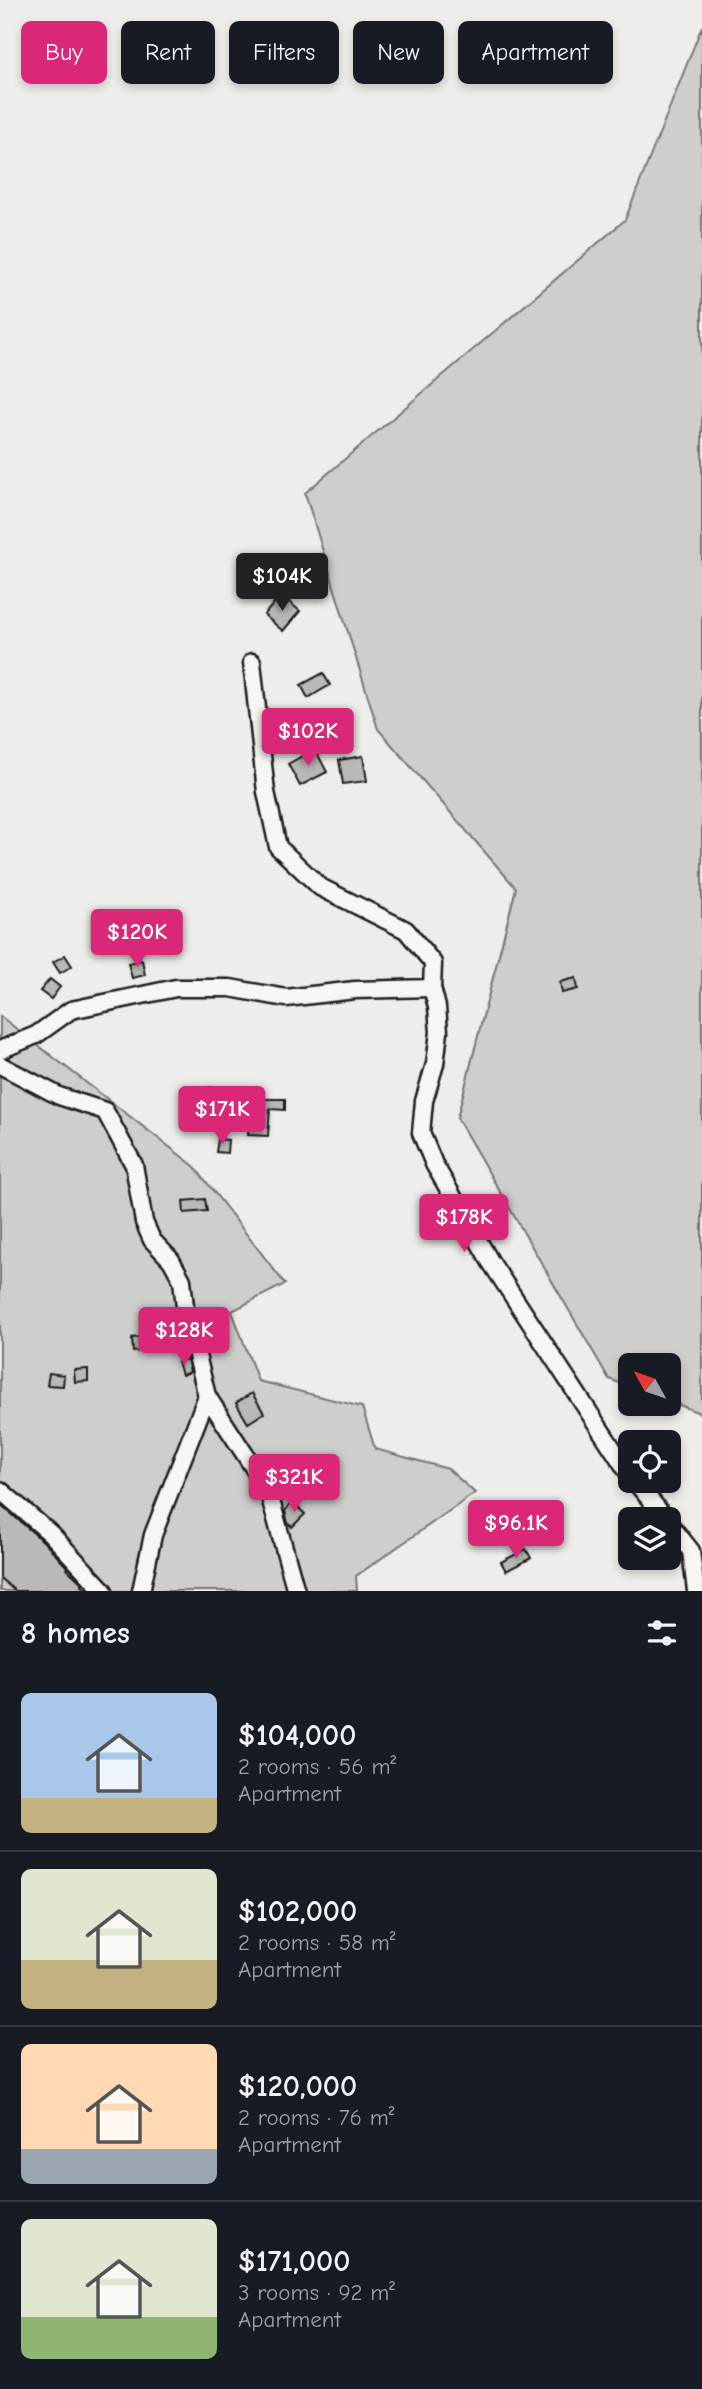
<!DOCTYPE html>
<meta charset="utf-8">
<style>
body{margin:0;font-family:"Comic Neue",sans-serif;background:#242831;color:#f1f3f6;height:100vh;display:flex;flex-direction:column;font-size:26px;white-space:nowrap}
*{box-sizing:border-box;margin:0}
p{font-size:23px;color:#9ea1a6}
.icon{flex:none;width:38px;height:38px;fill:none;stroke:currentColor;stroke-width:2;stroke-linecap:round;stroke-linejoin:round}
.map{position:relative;height:1591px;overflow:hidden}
.drawer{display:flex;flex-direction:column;background:#171b24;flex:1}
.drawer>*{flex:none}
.top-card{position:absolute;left:21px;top:21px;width:662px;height:63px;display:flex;gap:14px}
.needle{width:46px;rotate:310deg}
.fabs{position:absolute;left:618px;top:1353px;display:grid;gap:14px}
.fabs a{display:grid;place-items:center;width:63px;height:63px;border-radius:10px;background:#171b24;box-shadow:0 4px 10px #0003;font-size:35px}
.price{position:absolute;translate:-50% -60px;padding:0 16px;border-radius:7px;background:#db2777;color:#fff;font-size:23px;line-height:46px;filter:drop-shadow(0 2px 4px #0008)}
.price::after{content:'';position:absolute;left:50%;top:42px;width:21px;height:16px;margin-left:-10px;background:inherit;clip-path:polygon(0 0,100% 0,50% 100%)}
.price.active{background:#222;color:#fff}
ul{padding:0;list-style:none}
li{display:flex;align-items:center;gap:21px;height:175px;padding:0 21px}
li+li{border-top:2px solid #363941}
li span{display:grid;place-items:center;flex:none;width:196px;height:140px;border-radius:10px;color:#555}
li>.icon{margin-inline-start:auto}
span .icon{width:84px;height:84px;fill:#fffc;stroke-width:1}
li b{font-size:30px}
h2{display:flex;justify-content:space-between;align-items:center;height:84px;padding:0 21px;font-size:30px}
.chip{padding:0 24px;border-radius:10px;background:#171b24;box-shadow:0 4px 10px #0003;font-size:24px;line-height:63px}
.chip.active{background:#db2777;color:#fff}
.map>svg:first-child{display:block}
.green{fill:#cececb;stroke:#757574;stroke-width:2}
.building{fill:#b9b9b6;stroke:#1c1c1c;stroke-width:2}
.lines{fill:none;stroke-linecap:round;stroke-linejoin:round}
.minor-casing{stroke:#1c1c1c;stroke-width:21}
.minor{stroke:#f6f6f2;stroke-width:16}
</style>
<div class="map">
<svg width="702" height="1591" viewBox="0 0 702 1591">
<rect width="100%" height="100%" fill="#edede9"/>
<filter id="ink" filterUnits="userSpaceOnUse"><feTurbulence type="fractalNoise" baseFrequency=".0143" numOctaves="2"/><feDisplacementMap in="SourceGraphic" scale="14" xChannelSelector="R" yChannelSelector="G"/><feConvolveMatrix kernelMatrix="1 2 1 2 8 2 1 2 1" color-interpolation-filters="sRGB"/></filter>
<g filter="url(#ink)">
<g class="green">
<polygon points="702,26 702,1414 669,1401 668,1365 630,1365 630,1387 609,1379 457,1118 516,888 378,729 305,493 625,220"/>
<polygon points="0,1016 194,1166 285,1284 232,1311 258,1381 362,1407 375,1449 448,1469 475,1493 356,1576 357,1591 0,1591"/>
</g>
<g class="building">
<polygon points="281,595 300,611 283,631 264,615"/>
<polygon points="323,673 330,685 308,698 301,685"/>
<polygon points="315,749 327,772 300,786 288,764"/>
<polygon points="363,756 367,781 343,784 339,760"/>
<polygon points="65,955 72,966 60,973 53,962"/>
<polygon points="142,960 145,975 132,978 128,963"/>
<polygon points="576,978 578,989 562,993 560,982"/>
<polygon points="50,979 60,987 51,999 40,991"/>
<polygon points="217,1087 248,1095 248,1092 261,1092 261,1099 285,1099 285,1110 270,1109 268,1136 248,1135 249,1114 207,1117 205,1088"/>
<polygon points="218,1139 228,1140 227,1153 216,1152"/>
<polygon points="205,1199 207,1211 184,1213 183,1201"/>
<polygon points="177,1317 182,1339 162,1343 162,1349 133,1352 132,1338 150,1336 149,1334 171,1330 169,1319"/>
<polygon points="187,1359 190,1372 182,1375 178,1362"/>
<polygon points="88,1369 88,1381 75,1382 74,1370"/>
<polygon points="49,1373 64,1375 63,1386 47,1385"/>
<polygon points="252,1393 264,1413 248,1423 236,1403"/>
<polygon points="292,1502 305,1514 292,1527 288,1523 285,1511"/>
<polygon points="0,1504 44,1542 68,1568 67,1569 82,1583 81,1585 89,1591 15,1591 0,1578"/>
<polygon points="526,1549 531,1558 506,1571 501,1562"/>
</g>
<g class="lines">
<g class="minor-casing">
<g id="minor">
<polyline points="432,988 437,1007 439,1032 435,1064 424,1101 421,1133 434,1164 490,1261 630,1475"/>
<polyline points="0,1050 36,1035 71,1010 176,988 230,988 286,998 355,990 432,988 433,963 406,930 320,887 278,847 266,792 252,662"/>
<polyline points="0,1065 59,1096 105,1111 134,1165 144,1222 152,1240 171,1260 182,1280 185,1307 207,1396 268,1490 296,1591"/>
<polyline points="634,1480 666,1519"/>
<polyline points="0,1490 51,1534 104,1591"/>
<polyline points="668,1522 691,1551 696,1591"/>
<polyline points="141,1591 153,1535 207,1396"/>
</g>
</g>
<use href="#minor" class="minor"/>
</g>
</g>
</svg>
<div class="fabs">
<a><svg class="needle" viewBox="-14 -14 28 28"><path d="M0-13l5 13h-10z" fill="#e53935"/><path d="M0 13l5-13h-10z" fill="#9ea1a6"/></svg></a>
<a><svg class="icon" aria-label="locate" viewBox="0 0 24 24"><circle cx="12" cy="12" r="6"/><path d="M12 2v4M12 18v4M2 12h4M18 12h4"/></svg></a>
<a><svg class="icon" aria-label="layers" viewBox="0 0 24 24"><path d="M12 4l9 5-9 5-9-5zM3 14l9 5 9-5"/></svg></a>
</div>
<b class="price active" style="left:282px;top:613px">$104K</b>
<b class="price" style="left:308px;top:768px">$102K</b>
<b class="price" style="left:137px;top:969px">$120K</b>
<b class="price" style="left:222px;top:1146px">$171K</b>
<b class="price" style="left:464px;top:1254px">$178K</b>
<b class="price" style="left:184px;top:1367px">$128K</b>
<b class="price" style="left:294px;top:1514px">$321K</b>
<b class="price" style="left:516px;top:1560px">$96.1K</b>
<div class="top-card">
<a class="chip active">Buy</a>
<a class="chip">Rent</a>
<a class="chip">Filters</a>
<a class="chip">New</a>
<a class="chip">Apartment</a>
</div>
</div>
<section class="drawer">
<h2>8 homes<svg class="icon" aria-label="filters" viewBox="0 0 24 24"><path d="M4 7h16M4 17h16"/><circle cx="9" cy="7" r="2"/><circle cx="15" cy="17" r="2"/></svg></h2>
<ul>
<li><span style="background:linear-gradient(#a9c7e8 75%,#c2b280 0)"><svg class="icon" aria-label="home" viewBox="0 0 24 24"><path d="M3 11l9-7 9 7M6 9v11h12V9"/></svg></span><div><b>$104,000</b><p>2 rooms · 56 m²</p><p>Apartment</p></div></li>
<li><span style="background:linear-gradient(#dfe7d0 65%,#c2b280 0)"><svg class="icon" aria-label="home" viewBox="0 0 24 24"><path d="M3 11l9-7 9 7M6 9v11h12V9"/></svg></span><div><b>$102,000</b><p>2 rooms · 58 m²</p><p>Apartment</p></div></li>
<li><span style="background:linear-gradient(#ffd9b3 75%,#9aa5b1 0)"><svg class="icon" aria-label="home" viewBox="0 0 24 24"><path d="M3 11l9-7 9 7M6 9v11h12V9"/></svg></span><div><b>$120,000</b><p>2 rooms · 76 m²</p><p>Apartment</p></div></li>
<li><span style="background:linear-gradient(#dfe7d0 70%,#8fb573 0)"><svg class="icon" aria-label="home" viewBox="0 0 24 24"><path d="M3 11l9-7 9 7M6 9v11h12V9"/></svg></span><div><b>$171,000</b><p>3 rooms · 92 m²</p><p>Apartment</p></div></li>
</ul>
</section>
